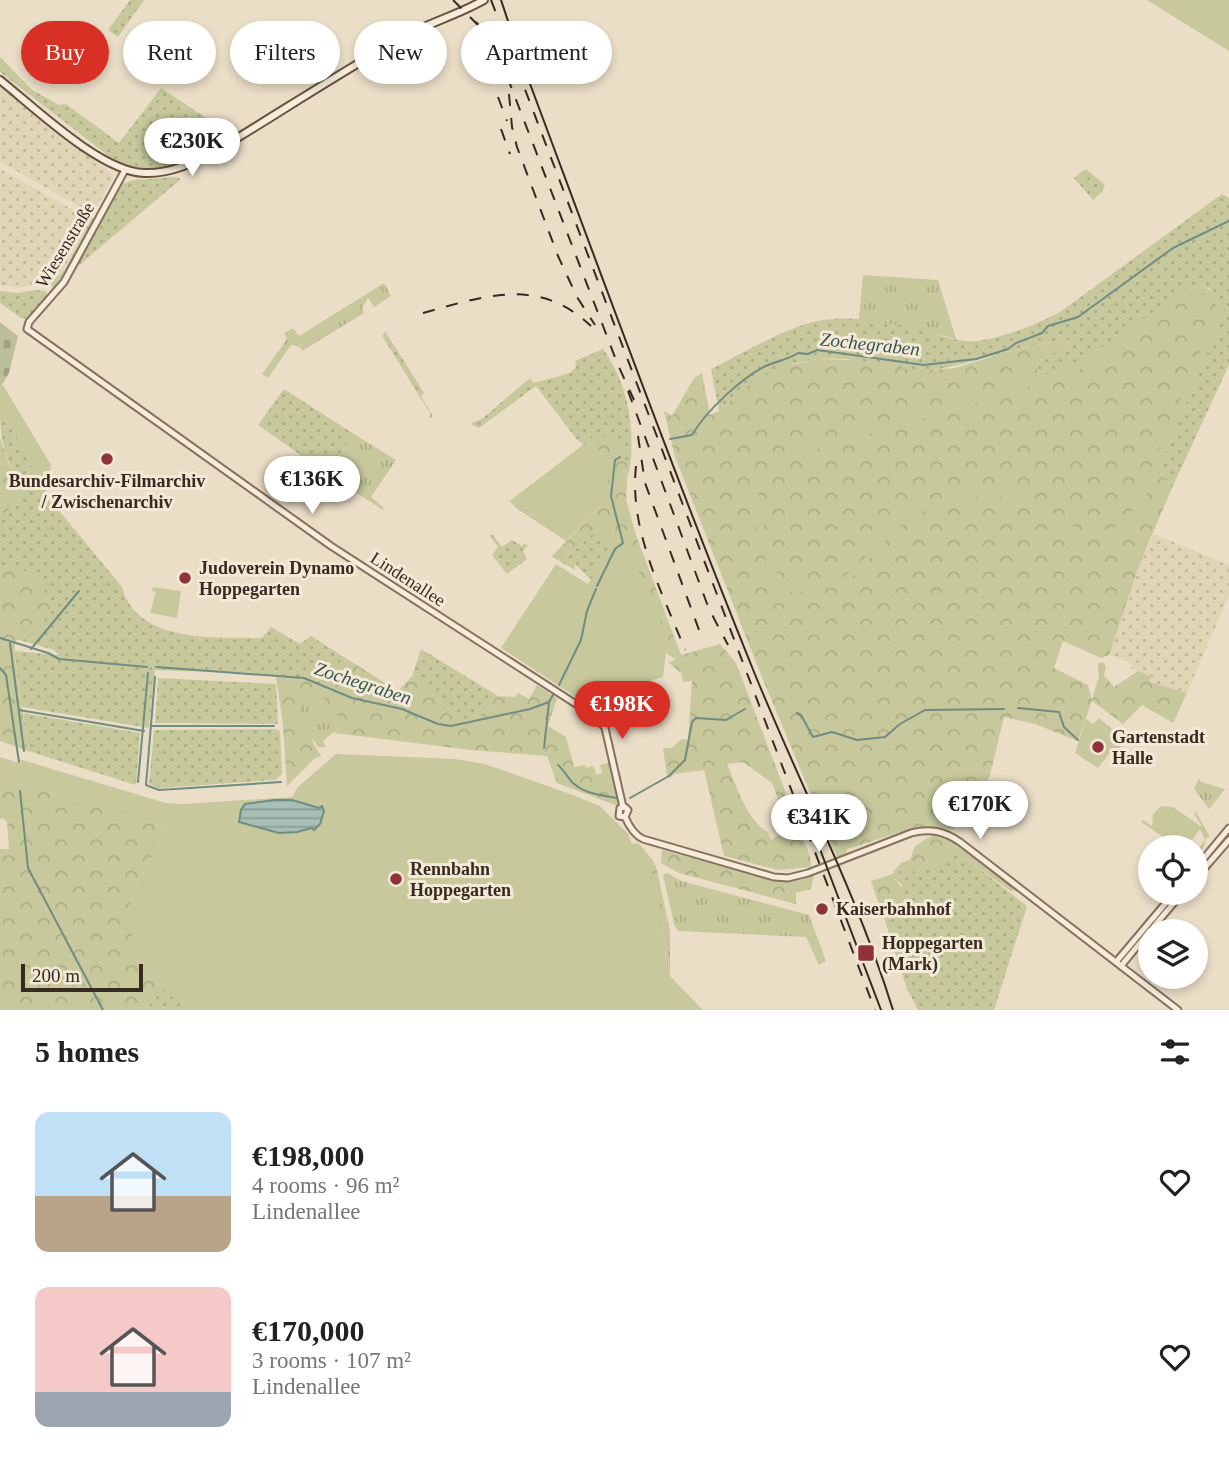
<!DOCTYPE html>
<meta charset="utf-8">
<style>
body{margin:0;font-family:Georgia,serif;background:#f6f6f6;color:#222;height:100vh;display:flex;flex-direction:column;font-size:26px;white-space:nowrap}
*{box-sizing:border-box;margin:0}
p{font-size:23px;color:#767676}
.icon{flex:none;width:38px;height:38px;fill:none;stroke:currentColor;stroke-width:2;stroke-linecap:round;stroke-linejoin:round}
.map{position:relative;height:1010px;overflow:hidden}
.side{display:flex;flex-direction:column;background:#fff;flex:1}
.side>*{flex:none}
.top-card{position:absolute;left:21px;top:21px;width:700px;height:63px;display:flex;gap:14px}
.controls{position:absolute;left:1138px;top:835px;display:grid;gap:14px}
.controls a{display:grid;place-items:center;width:70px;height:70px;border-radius:50%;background:#fff;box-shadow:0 4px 10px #0003;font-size:35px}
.scale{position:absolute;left:21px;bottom:18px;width:122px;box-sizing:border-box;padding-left:7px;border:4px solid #372a20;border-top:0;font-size:19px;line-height:24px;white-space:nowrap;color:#372a20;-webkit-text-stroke:5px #f3e9d6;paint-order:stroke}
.price{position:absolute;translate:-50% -60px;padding:0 16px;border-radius:24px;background:#fff;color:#222;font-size:23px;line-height:46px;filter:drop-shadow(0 2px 4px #0008)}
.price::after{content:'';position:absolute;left:50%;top:42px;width:21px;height:16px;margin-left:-10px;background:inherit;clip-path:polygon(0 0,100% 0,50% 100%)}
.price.on{background:#d93025;color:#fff}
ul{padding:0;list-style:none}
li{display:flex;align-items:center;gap:21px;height:175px;padding:0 35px}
li span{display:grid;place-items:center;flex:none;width:196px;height:140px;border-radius:14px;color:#555}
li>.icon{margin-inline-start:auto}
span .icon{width:84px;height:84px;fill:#fffc;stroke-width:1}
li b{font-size:30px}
h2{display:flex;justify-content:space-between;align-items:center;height:84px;padding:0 35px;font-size:30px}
.pill{padding:0 24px;border-radius:32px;background:#fff;box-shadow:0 4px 10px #0003;font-size:24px;line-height:63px}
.pill.on{background:#d93025;color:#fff}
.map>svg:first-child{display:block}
.farmland{fill:url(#farmland-dots)}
.grass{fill:url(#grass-dots)}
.forest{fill:url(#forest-crowns);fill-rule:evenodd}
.cemetery{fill:url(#cemetery-stones)}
.park{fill:url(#park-tufts)}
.garden{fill:#c7c99c;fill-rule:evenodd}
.water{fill:url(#water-rules);stroke:#6f8d83;stroke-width:2}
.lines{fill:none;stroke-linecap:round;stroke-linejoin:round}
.stream{stroke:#6f8d83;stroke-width:2}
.tertiary-casing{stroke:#86705e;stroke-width:9}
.secondary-casing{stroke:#685141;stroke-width:10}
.tertiary{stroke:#f6ecda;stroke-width:5}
.secondary{stroke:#f6ecda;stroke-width:6}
.tram{stroke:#372a20;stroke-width:2}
.rail{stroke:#372a20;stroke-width:2;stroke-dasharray:12 12;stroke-linecap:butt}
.poi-dot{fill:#90323a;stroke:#f3e9d6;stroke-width:2.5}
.labels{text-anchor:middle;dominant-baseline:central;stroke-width:6;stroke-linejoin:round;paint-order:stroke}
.street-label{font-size:18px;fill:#372a20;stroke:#f3e9d6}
.poi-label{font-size:18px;font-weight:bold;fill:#372a20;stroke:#f3e9d6;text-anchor:start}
.water-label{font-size:19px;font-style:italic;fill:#315650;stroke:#f3e9d6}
</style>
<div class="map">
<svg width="1229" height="1010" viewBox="0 0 1229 1010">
<defs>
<pattern id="farmland-dots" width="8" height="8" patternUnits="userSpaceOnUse" patternTransform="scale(1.75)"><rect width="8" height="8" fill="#e0d6b5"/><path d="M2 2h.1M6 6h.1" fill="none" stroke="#c1b89b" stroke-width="1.8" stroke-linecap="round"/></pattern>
<pattern id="grass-dots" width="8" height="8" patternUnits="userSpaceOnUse" patternTransform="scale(1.75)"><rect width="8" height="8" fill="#c7c99c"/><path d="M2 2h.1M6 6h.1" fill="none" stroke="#acad86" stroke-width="1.8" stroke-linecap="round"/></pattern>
<pattern id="forest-crowns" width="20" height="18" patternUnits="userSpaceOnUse" patternTransform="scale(1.75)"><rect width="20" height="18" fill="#c7c99c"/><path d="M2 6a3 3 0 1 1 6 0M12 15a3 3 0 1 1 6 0" fill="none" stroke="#acad86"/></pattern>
<pattern id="cemetery-stones" width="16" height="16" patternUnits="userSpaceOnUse" patternTransform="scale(1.75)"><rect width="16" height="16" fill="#bdbe9a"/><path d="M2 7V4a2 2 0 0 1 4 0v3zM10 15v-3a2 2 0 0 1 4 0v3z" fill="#a3a384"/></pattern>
<pattern id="park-tufts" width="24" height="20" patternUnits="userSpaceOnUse" patternTransform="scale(1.75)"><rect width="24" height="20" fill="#c7c99c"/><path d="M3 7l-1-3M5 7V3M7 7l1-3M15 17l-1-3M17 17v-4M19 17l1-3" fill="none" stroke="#acad86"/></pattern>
<pattern id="water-rules" width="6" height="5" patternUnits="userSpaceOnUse" patternTransform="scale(1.75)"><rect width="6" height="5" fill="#a8bfb7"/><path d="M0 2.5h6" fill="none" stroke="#8a9b94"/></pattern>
</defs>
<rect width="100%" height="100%" fill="#ebdec7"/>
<g class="farmland">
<polygon points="0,85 111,173 113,179 96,208 88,211 0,162"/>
<polygon points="0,169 89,219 90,221 87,229 60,275 21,288 0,285"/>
<polygon points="1154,534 1229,565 1229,595 1187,693 1150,682 1151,676 1130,668 1131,663 1109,655 1140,563"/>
</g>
<g class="grass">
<polygon points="130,0 144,0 118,37 108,30"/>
<path d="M0,57l32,33 27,15 7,-1 53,39 42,-55 59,39 6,11c-5,7 -12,7 -18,12 -37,23 -63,25 -103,7l1,-3 -106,-82z"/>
<polygon points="1086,169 1105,185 1102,192 1093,200 1074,178"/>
<polygon points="175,177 181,179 72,271 122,182 125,183 134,180"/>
<path d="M1222,194l7,4v167l-57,123 -14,-17 65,-157 -12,-25 -12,-3 -15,5 -65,46 -51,31 -29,9 -3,-12 34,-22 -4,-4c-20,4 -39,8 -58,13 -30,7 -54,16 -84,19 -21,1 -44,-6 -64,-10 -62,-10 -97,12 -141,50l-8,-42c36,-17 82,-48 122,-50 30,-2 61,4 90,11 13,4 27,9 41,11 24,3 75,-17 96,-29z"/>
<polygon points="81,211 95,219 68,267 55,287 34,285 60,275 65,269 90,222 79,213"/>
<polygon points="35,290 45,291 48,295 27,319 21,318 0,303 0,291 18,293"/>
<polygon points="385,331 424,393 421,396 433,416 430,418 430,413 382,336"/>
<path d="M603,349c26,36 33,82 26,125l-9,-24 -35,-6 12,6 -77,61 -10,-10 74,-57 -6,-3 -42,-55 -57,42 -9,-4 13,-6 47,-40 4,5 36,-10 6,-6 -1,-6z"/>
<polygon points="284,389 354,434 326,473 258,425"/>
<path d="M0,411l17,26 34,67 5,3 66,80c15,57 95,50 140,51l9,-11 29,17 11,-8 33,21 -14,22 5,13c-50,-23 -124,-19 -180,-22l-6,58 -127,-21 -8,-56 45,4 -5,-5 -38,-11 -4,-72 -4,-2 -8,7v-56l20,-14 2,-16c-16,-24 -22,-46 -22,-75z"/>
<polygon points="598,529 613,549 606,595 575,564 575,570 561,562"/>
<polygon points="492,534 502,547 512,540 522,546 524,543 528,546 523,550 527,559 507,574 492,555 498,547 490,536"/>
<polygon points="421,649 498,696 471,725 451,711 412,676"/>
<polygon points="158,678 276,684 278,724 155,723"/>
<polygon points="23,713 140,733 136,785 28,751"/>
<polygon points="276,729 280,731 282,774 275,780 159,788 149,784 154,730"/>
<polygon points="955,850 1027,906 994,1010 918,1010 907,989 884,918 896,914 902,885 890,875 906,868 917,872"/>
<polygon points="165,990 188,1010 146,1010 154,998"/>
</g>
<g class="forest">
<path d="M1199,286c16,4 22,11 24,28l-65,157 14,17 -32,75 -31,92 -8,3 -38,-17 -9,27 34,17 4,15 7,-24 -1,-13h6l2,5 -2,7 10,12 24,-16 13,5 -1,6 37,11 -14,30 -31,-18 -19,19 -31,-23 -14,40 -43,-17 -31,-7 -14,58 -9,18 -28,37c-38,-10 -69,10 -106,19l-1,4 -9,4 -78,-187 -84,-213 -11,-46 8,5 22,-38 8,-5 8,42 9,-4 30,-26 30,-17 38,-9 36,1 66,11 36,-3 52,-16 58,-13 5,4 -34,22 3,12c40,-12 70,-34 104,-58 19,-12 35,-26 56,-33z"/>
<polygon points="0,437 9,464 22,486 20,502 0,516"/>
<path d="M592,437h15l9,6 12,24 -2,33 10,35 45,120 39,-11 16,19 74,193 1,11 -33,3 -54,-14 -20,-86 -30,4 -4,4 -3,-2 -4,-28h9l8,-8 8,-1 4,-58 -9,1 -2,-9 -13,-11 8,-2 -36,-85 -13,-19 -14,-7 -15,-20 -37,33 -9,-6 54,-55 2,-47 -23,-10zM743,762l29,21 17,46 -18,11 -3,-8c-22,-12 -31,-46 -41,-68z"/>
<path d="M8,565c29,9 33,12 42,42 -7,18 -13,31 -34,33l-2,11 14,100 -28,-10v-169z"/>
<polygon points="344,657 398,691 412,676 451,711 471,725 498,696 515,697 518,693 529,699 537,685 557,698 548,726 566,737 574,767 585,765 586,768 594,766 596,775 602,773 600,765 609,763 618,803 615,805 557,783 547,756 471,750 334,733 339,727 329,706 316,696 304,703 304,727 321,756 314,759 287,786 283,725 276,677 313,682 334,692 330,679"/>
<polygon points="0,778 167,828 130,898 147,976 165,990 154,998 146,1010 0,1010 0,849 9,849 7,821 2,818 0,819"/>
<path d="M934,834c23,1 61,40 80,54l-2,4 -57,-41 -22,19 -11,-1 -5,4 -11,-5 -12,5v-2l7,-8 9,-3 5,-14z"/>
<polygon points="662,850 782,882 814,875 811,889 796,893 796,904 679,873 661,863"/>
<polygon points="646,852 653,860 657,870 670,931 670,976 666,961 663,920"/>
<path d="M890,875c17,15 14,19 6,39l-12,4 -13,-37z"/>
</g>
<polygon class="cemetery" points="0,322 18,336 9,373 0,388"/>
<g class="park">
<polygon points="863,275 938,280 956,339 905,326 859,319"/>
<polygon points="384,283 391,296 374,307 368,298 362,308 364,313 302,351 300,347 291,345 268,378 262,374 287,339 284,333 293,328 299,336"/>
<polygon points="354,434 396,460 371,497 383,507 383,510 326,473"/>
<path d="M316,696l10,3 3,7 7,1 3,20c-5,7 -12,8 -16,15l3,5h-8l-4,-6 -7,-3 -3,-11 -5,-4c-2,-14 5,-22 17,-27z"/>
<polygon points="1199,778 1201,782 1225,789 1209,809 1194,789"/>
<polygon points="667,873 681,881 809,915 826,961 819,965 806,937 678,931 674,924 663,875"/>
</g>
<g class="garden">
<polygon points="1147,0 1229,0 1229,51"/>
<path d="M1199,286c16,4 22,11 24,28l-65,157 -25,51 -20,14 -17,3 -19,-3 -58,-35 -32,-6 -48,9 -25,11 -15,12 -56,59 -40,6 -17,-1 -14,-10 -18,-63 -2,-28 15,-17 23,-18 18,-9 260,-78 51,-31 65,-46zM1203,293c13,5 14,11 13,24l-85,197 -14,12 -18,6 -18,-1 -61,-38 -32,-3 -36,3 -43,19 -15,13 -35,39 -17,14 -39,8 -16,-1 -9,-8 -17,-60 -3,-24c15,-18 31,-30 51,-41l266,-79 111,-76z"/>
<polygon points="3,385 51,465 45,493 17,437 0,411 0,388"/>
<polygon points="585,444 610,454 606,501 566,541 516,508 510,501"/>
<polygon points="616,539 625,542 650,596 676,660 666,653 663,677 625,688 598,700 589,702 579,699 501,648 556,564 588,584"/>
<polygon points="153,587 181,591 177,618 150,613 156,592 152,591"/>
<polygon points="1099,718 1128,742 1109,754 1098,768 1075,753 1086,719 1093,724"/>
<polygon points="336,754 455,759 485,764 573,795 600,806 628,834 632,844 638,843 646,852 653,876 663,920 666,961 670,976 703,1010 188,1010 147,976 133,939 130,898 167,828 0,778 0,757 22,764 19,759 166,803 184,804 292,797 298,787"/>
<polygon points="1161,806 1173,807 1202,827 1194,813 1196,812 1210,837 1207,837 1202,850 1195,854 1205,840 1200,829 1187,847 1178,847 1141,822 1143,820 1152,826 1153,814"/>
</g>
<polygon class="water" points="274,800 292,800 319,808 322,806 324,811 320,824 314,830 312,828 297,832 279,833 239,822 241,810 245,804"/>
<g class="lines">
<g class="stream">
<path d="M670,439l22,-4c14,-24 51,-59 76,-70 10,-4 21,-6 30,-12l10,1 9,-4 107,15 52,-6 32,-10 8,-6 26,-10 6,-7 30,-9 95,-69 56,-27"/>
<polyline points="597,586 615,549 623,543 611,496 615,460 620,457"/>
<polyline points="0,638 48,653 59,659 147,667"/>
<polyline points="10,643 24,751"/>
<polyline points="31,649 79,591"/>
<polyline points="156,667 304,678 352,698 402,709 438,724 451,726 530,709 549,702 553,695"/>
<polyline points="0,668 6,675 19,762"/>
<polyline points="155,677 146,785 159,790 281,782"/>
<polyline points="559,685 581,640 587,611 596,589"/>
<polyline points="1018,708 1059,712 1064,727 1078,740"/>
<polyline points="19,710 144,731"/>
<polyline points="797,713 801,715 813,737 832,732 857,740 885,737 900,724 925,710 1004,709"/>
<polyline points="152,726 274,726"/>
<polyline points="544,748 549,702"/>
<path d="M558,765c6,5 9,12 15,18 12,11 28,12 44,15"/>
<polyline points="138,782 148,673"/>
<polyline points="20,791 28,868 103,1010"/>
<polyline points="630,798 669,776 685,760 692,722 696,718 726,720 745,709"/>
</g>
<g class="tertiary-casing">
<g id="tertiary">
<polyline points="125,170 64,282 29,322 27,329 331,546 596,717 605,728 623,807"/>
<path d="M625,817l-6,-1 1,-8 5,-1 3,3 -3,7c4,9 9,18 18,22l131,38 14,1 20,-5 103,-40c19,-5 33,-2 49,9l218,168"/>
<polyline points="1195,869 1229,828"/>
<polyline points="1195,879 1229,840"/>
<polyline points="1150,931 1183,892"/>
<polyline points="1116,962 1175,892"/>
<polyline points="1121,966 1150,931"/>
</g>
</g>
<g class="secondary-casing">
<path id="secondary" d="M0,80c34,27 101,92 144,93 26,1 49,-10 72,-22 63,-38 125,-79 189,-115 26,-14 53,-21 79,-36"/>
</g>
<use href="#tertiary" class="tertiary"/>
<use href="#secondary" class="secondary"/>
<g class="tram">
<path d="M501,0l19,57c77,206 152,412 234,615 46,113 103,222 139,338"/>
<polyline points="815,836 881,1010"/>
</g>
<g class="rail">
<polyline points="453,0 480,27"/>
<polyline points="491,0 875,1010"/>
<polyline points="476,22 509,62"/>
<polyline points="497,55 510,84 618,365 634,400"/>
<polyline points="509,94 512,127 517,147 558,256 577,297 595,325"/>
<polyline points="498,97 507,121"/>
<polyline points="501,129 510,154"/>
<path d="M423,313c62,-17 115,-37 168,13"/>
<polyline points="628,391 709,609 728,645"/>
<polyline points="638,436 645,483 702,638"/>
<path d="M636,466c-7,65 26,125 49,184"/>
</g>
</g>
<g class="poi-dot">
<circle cx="107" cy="459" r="7"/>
<circle cx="185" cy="578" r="7"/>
<circle cx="1098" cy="747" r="7"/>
<circle cx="396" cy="879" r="7"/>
<circle cx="822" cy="909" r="7"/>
<rect x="857" y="944" width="18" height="18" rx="3.5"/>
</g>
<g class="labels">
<g class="street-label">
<text transform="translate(65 245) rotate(-59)">Wiesenstraße</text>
<text transform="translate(408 579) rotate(33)">Lindenallee</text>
</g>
<g class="poi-label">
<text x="107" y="481" text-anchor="middle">Bundesarchiv-Filmarchiv<tspan x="107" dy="21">/ Zwischenarchiv</tspan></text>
<text x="199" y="568">Judoverein Dynamo<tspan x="199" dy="21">Hoppegarten</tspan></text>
<text x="1112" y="737">Gartenstadt<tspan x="1112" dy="21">Halle</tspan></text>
<text x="410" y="869">Rennbahn<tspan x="410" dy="21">Hoppegarten</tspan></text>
<text x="836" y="909">Kaiserbahnhof</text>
<text x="882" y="943">Hoppegarten<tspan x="882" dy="21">(Mark)</tspan></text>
</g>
<g class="water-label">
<text transform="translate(870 344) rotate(6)">Zochegraben</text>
<text transform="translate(363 683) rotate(18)">Zochegraben</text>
</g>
</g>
</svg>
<div class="controls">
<a><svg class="icon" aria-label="locate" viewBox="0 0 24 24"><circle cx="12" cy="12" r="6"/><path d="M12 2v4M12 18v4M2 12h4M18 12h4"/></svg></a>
<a><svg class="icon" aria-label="layers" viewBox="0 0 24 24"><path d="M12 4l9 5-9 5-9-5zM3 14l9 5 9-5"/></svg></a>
</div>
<div class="scale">200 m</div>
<b class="price" style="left:192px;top:178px">€230K</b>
<b class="price" style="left:312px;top:516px">€136K</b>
<b class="price on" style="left:622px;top:741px">€198K</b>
<b class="price" style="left:980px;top:841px">€170K</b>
<b class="price" style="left:819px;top:854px">€341K</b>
<div class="top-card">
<a class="pill on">Buy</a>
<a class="pill">Rent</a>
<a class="pill">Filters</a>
<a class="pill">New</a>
<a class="pill">Apartment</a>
</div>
</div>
<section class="side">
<h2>5 homes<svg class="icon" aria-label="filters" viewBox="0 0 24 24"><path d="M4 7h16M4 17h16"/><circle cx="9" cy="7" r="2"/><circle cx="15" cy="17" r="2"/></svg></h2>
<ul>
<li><span style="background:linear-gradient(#bfe0f5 60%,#b9a48a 0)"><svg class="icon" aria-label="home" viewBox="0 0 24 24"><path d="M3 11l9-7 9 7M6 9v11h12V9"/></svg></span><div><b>€198,000</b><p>4 rooms · 96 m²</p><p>Lindenallee</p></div><svg class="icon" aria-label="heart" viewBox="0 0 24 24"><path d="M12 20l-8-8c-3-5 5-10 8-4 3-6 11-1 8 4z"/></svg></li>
<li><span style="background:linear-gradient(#f6c9c9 75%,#9aa5b1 0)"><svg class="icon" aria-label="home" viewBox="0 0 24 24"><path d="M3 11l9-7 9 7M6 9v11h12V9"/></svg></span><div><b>€170,000</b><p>3 rooms · 107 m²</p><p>Lindenallee</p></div><svg class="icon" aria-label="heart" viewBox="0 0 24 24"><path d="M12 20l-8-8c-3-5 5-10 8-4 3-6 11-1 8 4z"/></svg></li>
</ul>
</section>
